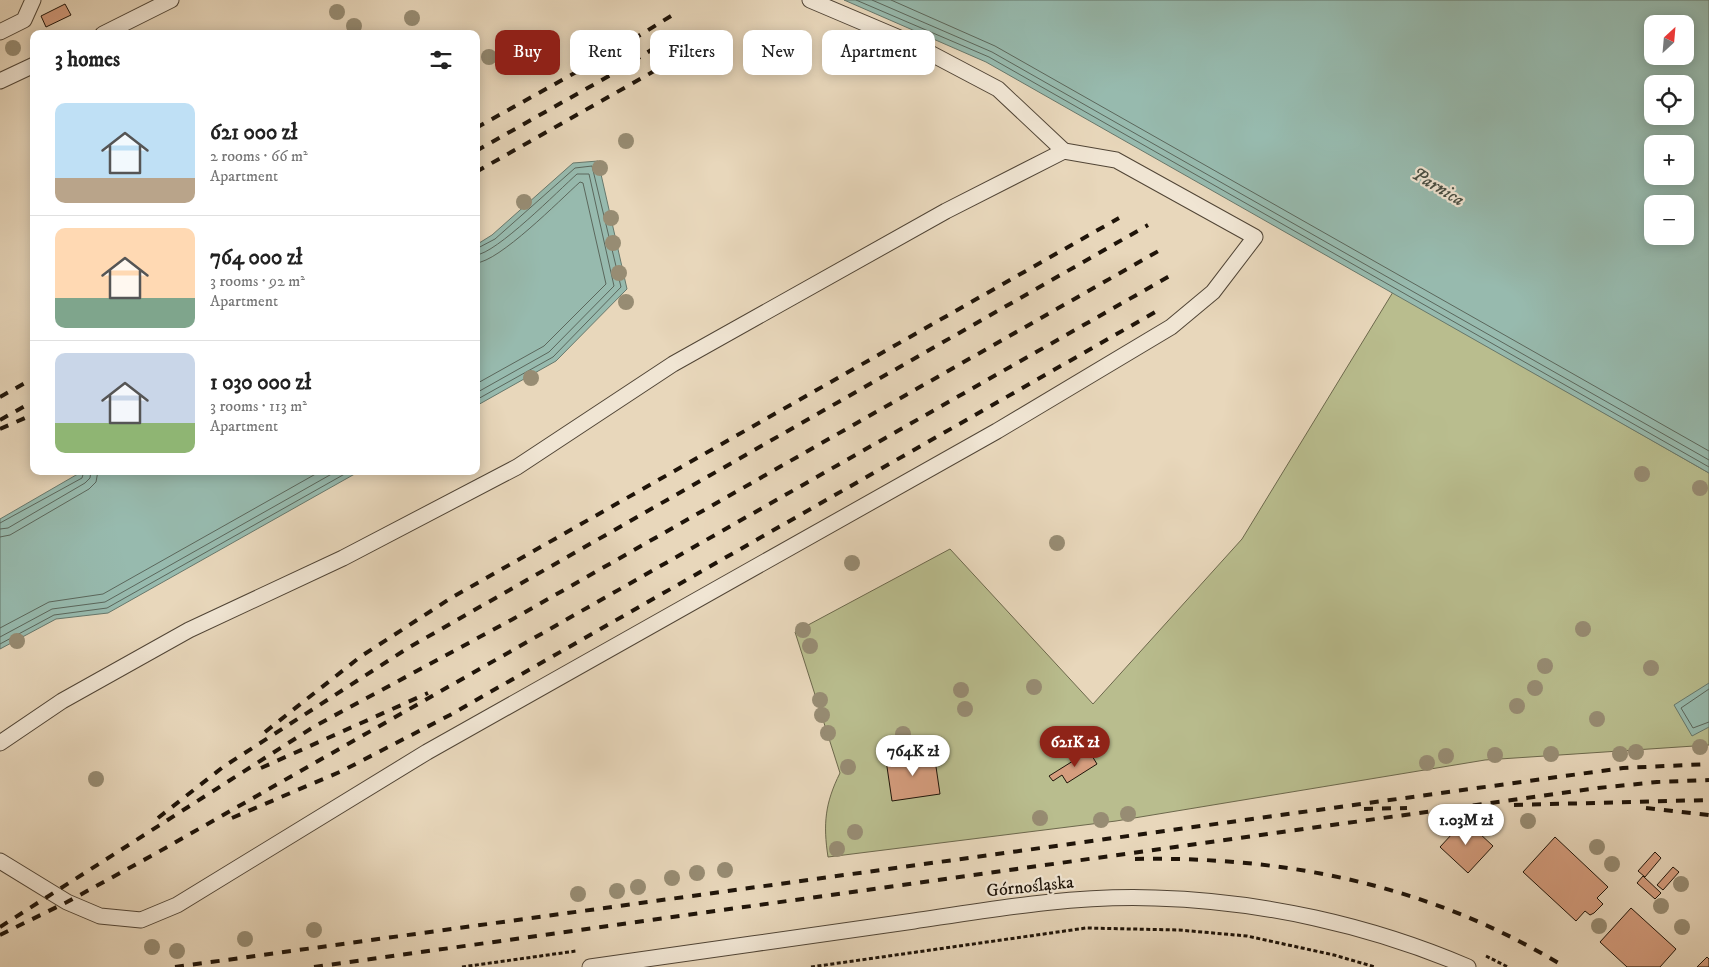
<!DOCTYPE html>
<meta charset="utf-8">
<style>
body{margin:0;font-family:"IM FELL DW Pica",serif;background:#f6f6f6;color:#222;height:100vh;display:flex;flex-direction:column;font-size:19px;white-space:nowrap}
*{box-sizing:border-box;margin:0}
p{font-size:16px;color:#767676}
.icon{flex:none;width:28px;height:28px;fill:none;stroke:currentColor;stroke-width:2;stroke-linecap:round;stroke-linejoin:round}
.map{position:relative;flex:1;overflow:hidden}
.panel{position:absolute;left:30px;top:30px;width:450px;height:445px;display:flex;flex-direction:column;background:#fff;border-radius:10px;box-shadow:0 2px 12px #0003}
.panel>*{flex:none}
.hud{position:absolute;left:495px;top:30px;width:475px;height:45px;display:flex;gap:10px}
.needle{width:32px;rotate:26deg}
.fabs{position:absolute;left:1644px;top:15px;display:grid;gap:10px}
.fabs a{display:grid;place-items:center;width:50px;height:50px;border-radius:10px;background:#fff;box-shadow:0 2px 12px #0003;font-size:25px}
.price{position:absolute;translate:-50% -42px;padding:0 11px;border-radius:18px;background:#fff;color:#222;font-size:16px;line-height:32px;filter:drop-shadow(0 1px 2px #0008)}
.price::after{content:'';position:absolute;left:50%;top:30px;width:15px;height:11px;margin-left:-8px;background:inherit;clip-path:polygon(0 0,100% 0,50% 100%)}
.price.on{background:#8f2418;color:#fff}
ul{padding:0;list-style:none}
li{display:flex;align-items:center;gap:15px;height:125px;padding:0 25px}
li+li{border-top:1px solid #e0e0e0}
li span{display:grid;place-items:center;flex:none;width:140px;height:100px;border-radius:10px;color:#555}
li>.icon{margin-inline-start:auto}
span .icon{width:60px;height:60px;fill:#fffc;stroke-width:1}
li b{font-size:21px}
h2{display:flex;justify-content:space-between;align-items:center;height:60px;padding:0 25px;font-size:21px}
.chip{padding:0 18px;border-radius:10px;background:#fff;box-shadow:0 2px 12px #0003;font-size:18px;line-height:45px}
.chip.on{background:#8f2418;color:#fff}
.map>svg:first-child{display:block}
.green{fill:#b9bd8e;stroke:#6c684c}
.water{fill:#97baae;stroke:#67786c;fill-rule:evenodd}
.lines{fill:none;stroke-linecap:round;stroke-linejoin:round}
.shore{stroke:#5b675c;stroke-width:1}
.building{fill:#d59d7e;stroke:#1f1409}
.service-casing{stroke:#514536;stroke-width:17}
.path{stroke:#1f1409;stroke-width:3;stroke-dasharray:4 2.5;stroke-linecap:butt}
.service{stroke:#f0e5d3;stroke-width:15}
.rail{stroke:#1f1409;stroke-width:4;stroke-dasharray:9 9;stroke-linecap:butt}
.tree{fill:#978c73}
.labels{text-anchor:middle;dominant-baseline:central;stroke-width:4.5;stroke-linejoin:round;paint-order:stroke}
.street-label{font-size:18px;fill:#1f1409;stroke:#f0e5d3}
.water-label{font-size:19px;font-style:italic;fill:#494e43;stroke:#f0e5d3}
</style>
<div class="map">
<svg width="1709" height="967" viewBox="0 0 1709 967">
<rect width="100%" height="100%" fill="#e8d7bb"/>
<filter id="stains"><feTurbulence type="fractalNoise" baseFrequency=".004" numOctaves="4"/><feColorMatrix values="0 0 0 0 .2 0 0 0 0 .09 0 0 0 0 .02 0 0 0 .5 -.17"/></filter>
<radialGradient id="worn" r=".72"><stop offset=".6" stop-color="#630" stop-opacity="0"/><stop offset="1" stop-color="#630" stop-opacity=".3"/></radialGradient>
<path class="green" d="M1393,292l316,181v272l-224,15 -369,61 -288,36c-5,-33 -3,-54 12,-84l-45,-141 155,-83 143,155 149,-165z"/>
<g class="water">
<path d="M844,0h865v473l-723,-411zM1652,24h33v32h-33zM1652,84h33v32h-33zM1652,144h33v32h-33zM1652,204h33v32h-33z"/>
<polygon points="598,161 627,289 556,361 476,406 476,245 492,235 573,163"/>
<polygon points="83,471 360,471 108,613 56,619 0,649 0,519"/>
<polygon points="1709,683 1709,727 1692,736 1674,705"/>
</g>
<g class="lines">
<g class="shore">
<polyline points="856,0 989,57 1709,467"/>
<polyline points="872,0 992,52 1709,460"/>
<polyline points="891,0 995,46 1709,451"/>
<polyline points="476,249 495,239 575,168 592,166 621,287 553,357 476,400"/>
<path d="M476,255c20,-1 83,-65 101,-81h12l25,112 -65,66 -73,41"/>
<path d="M476,263c23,-1 84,-63 104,-81l3,1 23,101 -62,62 -68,38"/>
<polyline points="0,523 82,478 84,471"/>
<polyline points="0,529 8,528 85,483 90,478 91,471"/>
<polyline points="0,537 10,535 89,489 96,482 98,471"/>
<polyline points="0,628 49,602 103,594 321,471"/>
<polyline points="0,637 52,609 105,602 337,471"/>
<polyline points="0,644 54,615 107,608 350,471"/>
<polyline points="1709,689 1681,708 1693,728 1709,722"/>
</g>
</g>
<g class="building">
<polygon points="65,4 71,15 46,27 41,16"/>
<polygon points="1089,751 1097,764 1067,783 1062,775 1053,781 1049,776"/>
<polygon points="934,753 940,794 892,801 886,760 889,756 896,755 900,758"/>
<polygon points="1465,820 1493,846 1468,873 1440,847"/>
<polygon points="1555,837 1608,887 1597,898 1603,904 1594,913 1590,915 1585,911 1576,921 1523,872"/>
<polygon points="1655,852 1661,858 1645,877 1638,871"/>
<polygon points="1673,867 1679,872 1663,890 1657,885"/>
<polygon points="1643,876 1661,893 1655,899 1637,883"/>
<polygon points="1631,908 1676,949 1660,967 1627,967 1600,942"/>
<polygon points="1707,957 1709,959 1709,967 1697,967"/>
</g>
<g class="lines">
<g class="service-casing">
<g id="service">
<polyline points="810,0 909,42 998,89 1064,151"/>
<polyline points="0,32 24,20 33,0"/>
<polyline points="103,34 171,0"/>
<polyline points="0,81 34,65"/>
<polyline points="0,743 62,701 189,630 343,558 517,467 673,364 946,211 1064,151 1116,160 1255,237 1213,292 1171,327 997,431 427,752 177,905 141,920 100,916 67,902 0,861"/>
<path d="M590,967c108,-15 216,-31 324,-46 80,-12 160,-26 241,-23 106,3 215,27 313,69"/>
</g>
</g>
<g class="path">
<polyline points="1486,956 1508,967"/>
<polyline points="462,967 576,951"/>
<polyline points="811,967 1086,928 1179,930 1247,936 1334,955 1375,967"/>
</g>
<use href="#service" class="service"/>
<g class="rail">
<polyline points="476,128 614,51 671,16"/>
<polyline points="476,151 616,72 680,32"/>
<polyline points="476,172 656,70"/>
<polyline points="0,397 34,378"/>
<polyline points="0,420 34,401"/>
<polyline points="0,429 34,414"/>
<polyline points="265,732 360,657 451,598 1119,218"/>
<polyline points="261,768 428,693"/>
<polyline points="1514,805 1709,800"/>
<polyline points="1646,808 1709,815"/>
<polyline points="1364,809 1407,808"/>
<polyline points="158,818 223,767 408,648 1148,225"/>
<polyline points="232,818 342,771 450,715 1157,311"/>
<path d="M1135,859c153,-3 298,27 430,108"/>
<polyline points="0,927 315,726 513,619 1162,249"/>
<polyline points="0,935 67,902 153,855 1175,273"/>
<polyline points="175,967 1623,768 1709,764"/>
<polyline points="314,967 1598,788 1657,782 1709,780"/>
</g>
</g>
<g class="tree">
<circle cx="337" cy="12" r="8"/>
<circle cx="412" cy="18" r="8"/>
<circle cx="354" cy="26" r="8"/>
<circle cx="13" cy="48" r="8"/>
<circle cx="489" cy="57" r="8"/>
<circle cx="626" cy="141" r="8"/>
<circle cx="600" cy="168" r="8"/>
<circle cx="524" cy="202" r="8"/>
<circle cx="611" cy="218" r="8"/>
<circle cx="613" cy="243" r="8"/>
<circle cx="619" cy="273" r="8"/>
<circle cx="626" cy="302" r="8"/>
<circle cx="531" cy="378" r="8"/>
<circle cx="1642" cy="474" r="8"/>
<circle cx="1700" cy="488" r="8"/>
<circle cx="1057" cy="543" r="8"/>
<circle cx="852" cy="563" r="8"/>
<circle cx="1583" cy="629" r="8"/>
<circle cx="803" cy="630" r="8"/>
<circle cx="17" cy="641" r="8"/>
<circle cx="810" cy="646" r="8"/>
<circle cx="1545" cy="666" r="8"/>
<circle cx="1651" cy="668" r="8"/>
<circle cx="1034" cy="687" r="8"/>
<circle cx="1535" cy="688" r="8"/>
<circle cx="961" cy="690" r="8"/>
<circle cx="820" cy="700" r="8"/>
<circle cx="1517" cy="706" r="8"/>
<circle cx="965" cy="709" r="8"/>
<circle cx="822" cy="715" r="8"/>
<circle cx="1597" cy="719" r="8"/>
<circle cx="828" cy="733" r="8"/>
<circle cx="903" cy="734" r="8"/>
<circle cx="1700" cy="747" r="8"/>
<circle cx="1636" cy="752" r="8"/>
<circle cx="1551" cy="754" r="8"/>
<circle cx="1620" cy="754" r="8"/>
<circle cx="1495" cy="755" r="8"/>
<circle cx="1446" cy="756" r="8"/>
<circle cx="1427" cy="763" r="8"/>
<circle cx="848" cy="767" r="8"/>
<circle cx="96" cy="779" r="8"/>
<circle cx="1128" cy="814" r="8"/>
<circle cx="1040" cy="818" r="8"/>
<circle cx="1101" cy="820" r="8"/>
<circle cx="1528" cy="821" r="8"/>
<circle cx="855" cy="832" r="8"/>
<circle cx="1597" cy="847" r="8"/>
<circle cx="837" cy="849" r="8"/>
<circle cx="1612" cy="864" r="8"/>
<circle cx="725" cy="870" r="8"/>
<circle cx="697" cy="873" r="8"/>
<circle cx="672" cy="878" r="8"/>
<circle cx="1681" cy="884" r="8"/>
<circle cx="638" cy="887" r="8"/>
<circle cx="617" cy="891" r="8"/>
<circle cx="578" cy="894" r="8"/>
<circle cx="1661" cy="906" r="8"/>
<circle cx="1599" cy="926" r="8"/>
<circle cx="1682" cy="927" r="8"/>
<circle cx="314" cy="930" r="8"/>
<circle cx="245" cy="939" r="8"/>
<circle cx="152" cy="947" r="8"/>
<circle cx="177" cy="951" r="8"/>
</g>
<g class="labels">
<g class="street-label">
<text transform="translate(1030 887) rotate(-6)">Górnośląska</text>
</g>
<g class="water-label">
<text transform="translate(1438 187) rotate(31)">Parnica</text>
</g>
</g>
<rect width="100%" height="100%" filter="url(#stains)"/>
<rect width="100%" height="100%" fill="url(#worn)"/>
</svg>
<div class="fabs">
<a><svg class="needle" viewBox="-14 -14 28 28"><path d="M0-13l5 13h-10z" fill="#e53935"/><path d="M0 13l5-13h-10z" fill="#767676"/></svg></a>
<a><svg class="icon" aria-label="locate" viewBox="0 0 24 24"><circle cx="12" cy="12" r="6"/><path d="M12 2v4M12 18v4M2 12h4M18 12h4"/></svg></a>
<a>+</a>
<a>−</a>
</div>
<b class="price on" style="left:1075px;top:768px">621K zł</b>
<b class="price" style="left:913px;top:777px">764K zł</b>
<b class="price" style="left:1466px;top:846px">1.03M zł</b>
<div class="hud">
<a class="chip on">Buy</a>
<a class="chip">Rent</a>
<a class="chip">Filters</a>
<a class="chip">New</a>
<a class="chip">Apartment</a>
</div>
<section class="panel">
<h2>3 homes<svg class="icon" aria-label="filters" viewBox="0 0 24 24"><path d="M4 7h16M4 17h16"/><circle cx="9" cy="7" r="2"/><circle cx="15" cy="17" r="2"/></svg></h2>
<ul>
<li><span style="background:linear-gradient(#bfe0f5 75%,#b9a48a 0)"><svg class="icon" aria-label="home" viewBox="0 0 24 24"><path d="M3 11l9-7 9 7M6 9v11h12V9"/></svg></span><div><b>621 000 zł</b><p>2 rooms · 66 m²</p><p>Apartment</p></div></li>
<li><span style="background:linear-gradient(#ffd9b3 70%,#7fa58c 0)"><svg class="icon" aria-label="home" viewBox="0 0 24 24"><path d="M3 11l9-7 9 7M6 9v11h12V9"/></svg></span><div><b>764 000 zł</b><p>3 rooms · 92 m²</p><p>Apartment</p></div></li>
<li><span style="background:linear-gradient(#c9d6e8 70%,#8fb573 0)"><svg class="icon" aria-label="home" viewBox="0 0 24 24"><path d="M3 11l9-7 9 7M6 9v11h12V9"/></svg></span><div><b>1 030 000 zł</b><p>3 rooms · 113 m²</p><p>Apartment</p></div></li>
</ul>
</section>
</div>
